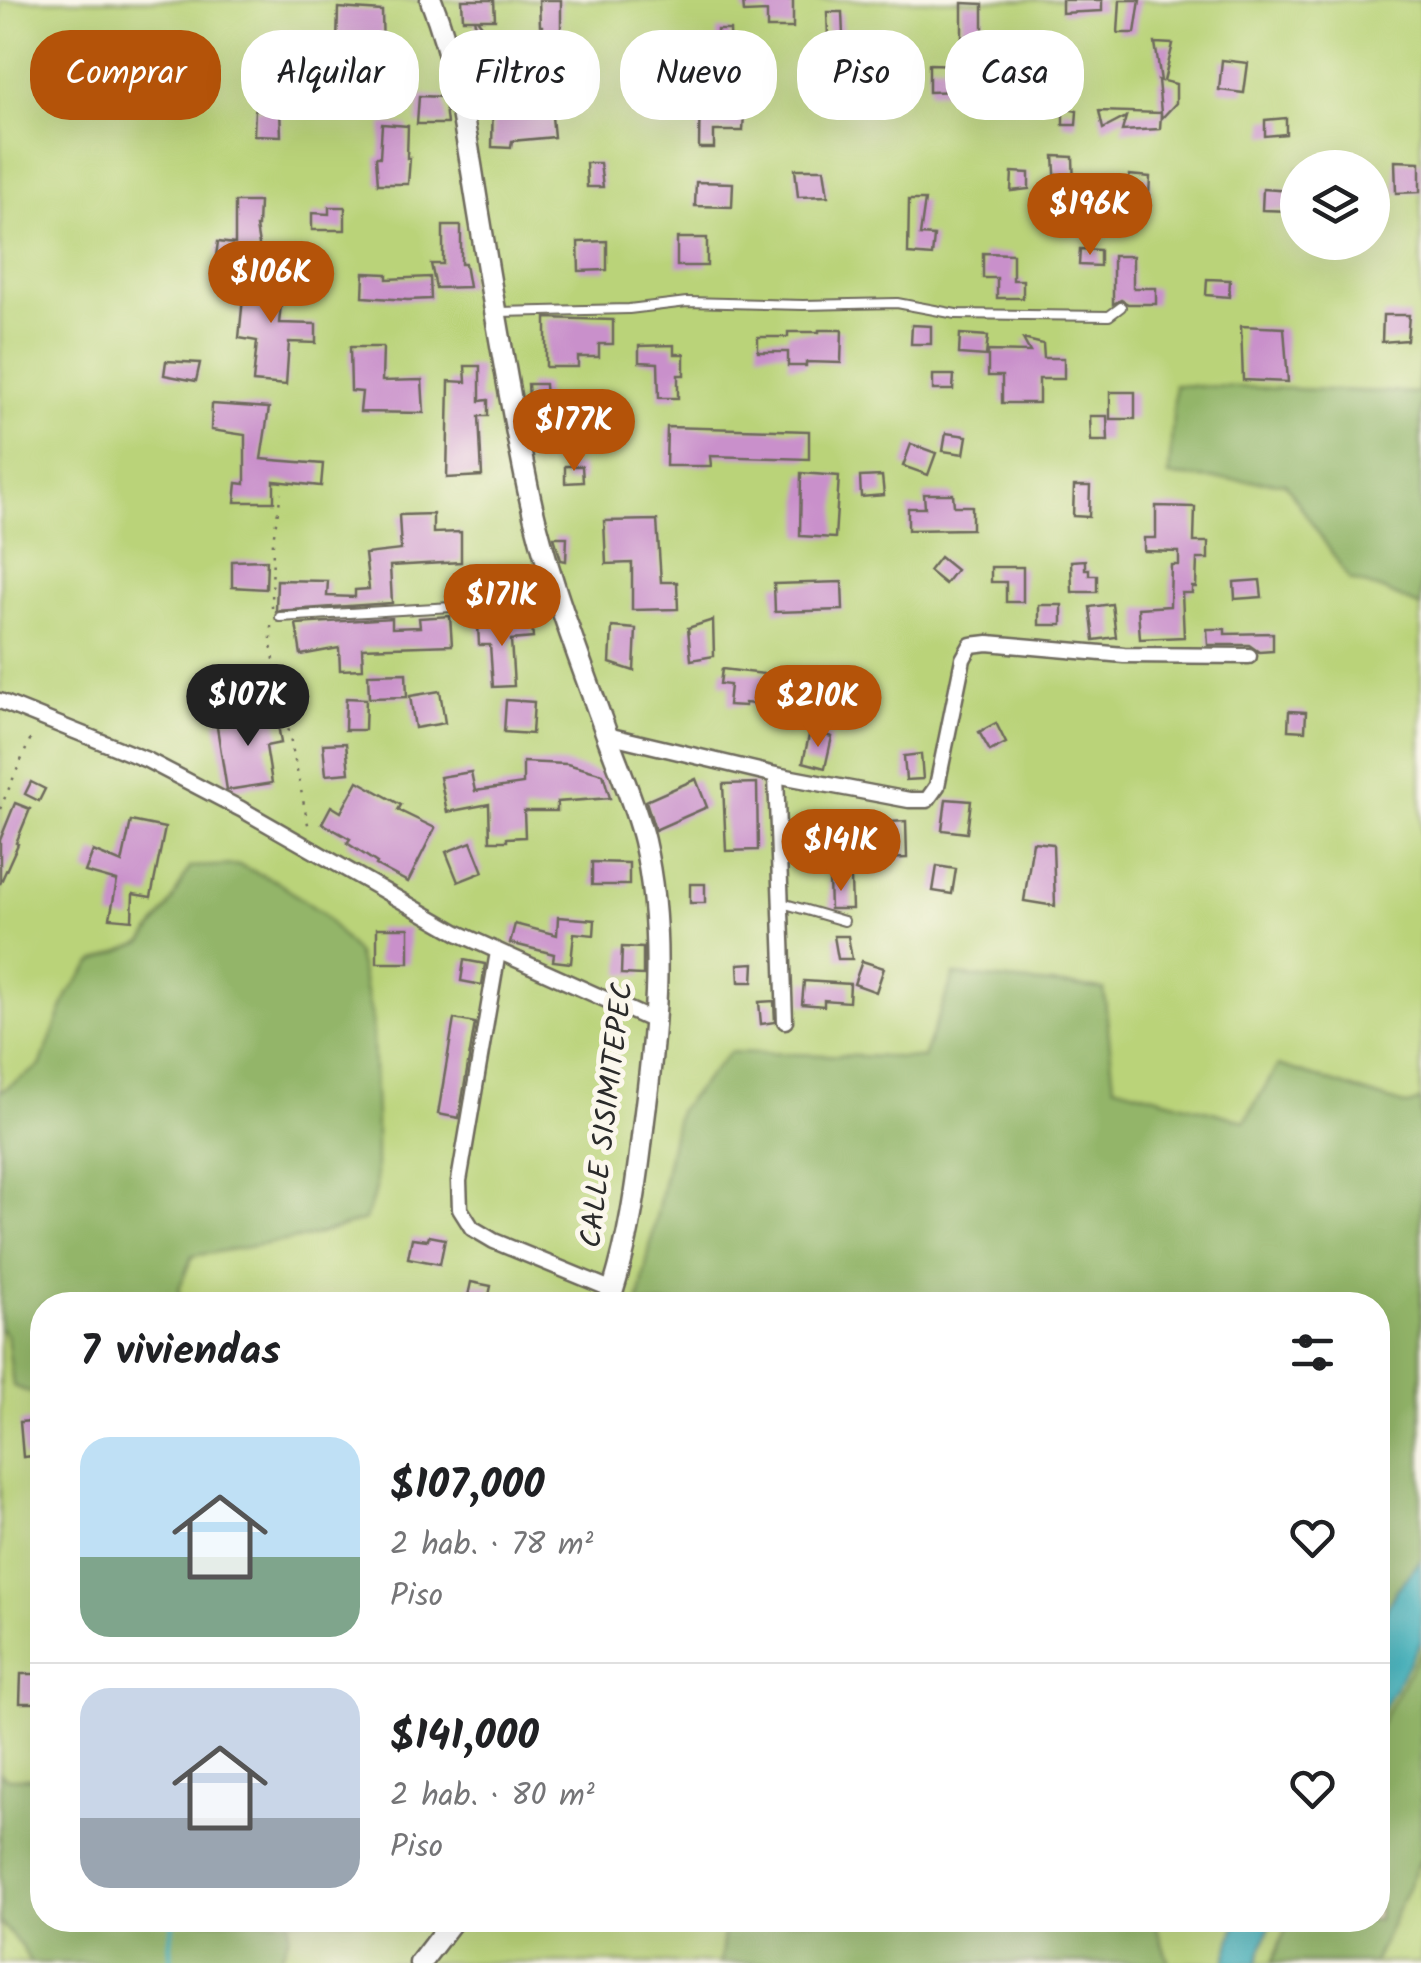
<!DOCTYPE html>
<html lang="es">
<meta charset="utf-8">
<style>
body{margin:0;font-family:Kalam,sans-serif;background:#f6f6f6;color:#202124;height:100vh;display:flex;flex-direction:column;font-size:38px;white-space:nowrap}
*{box-sizing:border-box;margin:0}
p{font-size:32px;color:#757577}
.icon{flex:none;width:55px;height:55px;fill:none;stroke:currentColor;stroke-width:2;stroke-linecap:round;stroke-linejoin:round}
.map{position:relative;flex:1;overflow:hidden}
.drawer{position:absolute;left:30px;top:1292px;width:1360px;height:640px;display:flex;flex-direction:column;background:#fff;border-radius:40px;box-shadow:0 10px 40px #0002}
.drawer>*{flex:none}
.top-card{position:absolute;left:30px;top:30px;width:1362px;height:90px;display:flex;gap:20px}
.controls{position:absolute;left:1280px;top:150px;display:grid;gap:20px}
.controls a{display:grid;place-items:center;width:110px;height:110px;border-radius:50%;background:#fff;box-shadow:0 10px 40px #0002;font-size:50px}
.price{position:absolute;translate:-50% -85px;padding:0 22px;border-radius:35px;background:#b45309;color:#fff;font-size:32px;line-height:65px;filter:drop-shadow(0 2px 5px #0008)}
.price::after{content:'';position:absolute;left:50%;top:60px;width:30px;height:22px;margin-left:-15px;background:inherit;clip-path:polygon(0 0,100% 0,50% 100%)}
.price.current{background:#222;color:#fff}
ul{padding:0;list-style:none}
li{display:flex;align-items:center;gap:30px;height:250px;padding:0 50px}
li+li{border-top:2px solid #e0e0e0}
li span{display:grid;place-items:center;flex:none;width:280px;height:200px;border-radius:30px;color:#555}
li>.icon{margin-inline-start:auto}
span .icon{width:120px;height:120px;fill:#fffc;stroke-width:1}
li b{font-size:42px}
h2{display:flex;justify-content:space-between;align-items:center;height:120px;padding:0 50px;font-size:42px}
.tag{padding:0 35px;border-radius:40px;background:#fff;box-shadow:0 10px 40px #0002;font-size:35px;line-height:90px}
.tag.current{background:#b45309;color:#fff}
.map>svg:first-child{display:block}
.green{fill:#bad379;stroke:#727f52;stroke-width:2.5;fill-rule:evenodd}
.forest{fill:#93b569;stroke:#5f704a;stroke-width:2.5}
.water{fill:#41b1bc;stroke:#366e74;stroke-width:2.5}
.lines{fill:none;stroke-linecap:round;stroke-linejoin:round}
.stream{stroke:#41b1bc;stroke-width:5}
.building{fill:#c990cb}
.lane-casing{stroke:#6e6a5d;stroke-width:12}
.street-casing{stroke:#6e6a5d;stroke-width:19}
.secondary-casing{stroke:#6e6a5d;stroke-width:25}
.path{stroke:#6e6a5d;stroke-width:2.5;stroke-dasharray:2.5 8;stroke-linecap:butt}
.lane{stroke:#fff;stroke-width:8}
.street{stroke:#fff;stroke-width:14}
.secondary{stroke:#fff;stroke-width:20}
.labels{text-anchor:middle;dominant-baseline:central;stroke-width:10;stroke-linejoin:round;paint-order:stroke}
.street-label{font-size:30px;fill:#2b2b2b;stroke:#fbf7ec}
</style>
<div class="map">
<svg width="1421" height="1963" viewBox="0 0 1421 1963">
<rect width="100%" height="100%" fill="#fbf7ec"/>
<filter id="ink" filterUnits="userSpaceOnUse"><feTurbulence type="fractalNoise" baseFrequency=".01" numOctaves="2"/><feDisplacementMap in="SourceGraphic" scale="20" xChannelSelector="R" yChannelSelector="G"/><feConvolveMatrix kernelMatrix="1 2 1 2 8 2 1 2 1" color-interpolation-filters="sRGB"/></filter>
<filter id="wash" filterUnits="userSpaceOnUse"><feTurbulence type="fractalNoise" baseFrequency=".0048" numOctaves="4" result="noise"/><feDisplacementMap in="SourceGraphic" scale="40" xChannelSelector="R" yChannelSelector="G"/><feGaussianBlur stdDeviation="2.25" result="paint"/><feColorMatrix in="noise" values="0 0 0 0 0 0 0 0 0 0 0 0 0 0 0 0 0 1.4 0 .05"/><feComposite in="paint" operator="in"/></filter>
<g filter="url(#wash)">
<rect width="100%" height="100%" fill="#ebdfbb"/>
<path class="green" d="M0,0h1421v1963h-1421zM1298,168h74v74h-74zM42,1305h1336v615h-1336z"/>
<g class="forest">
<polygon points="1421,345 1421,607 1380,589 1350,580 1285,483 1169,476 1175,385 1418,393"/>
<polygon points="239,865 276,881 322,913 357,954 372,1017 376,1117 376,1189 365,1220 309,1237 192,1256 179,1289 182,1305 42,1305 42,1397 13,1386 7,1336 0,1327 0,1092 40,1066 68,994 93,962 143,942 168,908 190,867"/>
<polygon points="954,975 1104,989 1114,1085 1245,1121 1278,1065 1408,1106 1421,1100 1421,1560 1396,1591 1378,1624 1378,1305 638,1305 678,1111 730,1052 923,1058"/>
<polygon points="1421,1651 1421,1858 1374,1963 1272,1963 1289,1920 1378,1920 1378,1727"/>
<polygon points="0,1773 7,1778 42,1778 42,1920 289,1920 288,1939 279,1963 30,1963 23,1949 0,1922"/>
<polygon points="726,1920 1154,1920 1169,1963 720,1963"/>
</g>
<g class="water">
<polygon points="1421,1560 1421,1642 1378,1717 1378,1624 1396,1591"/>
<polygon points="1237,1920 1272,1920 1257,1963 1225,1963"/>
</g>
<g class="lines">
<polyline class="stream" points="171,1963 170,1944 173,1920"/>
</g>
<g id="blocks">
<g class="building">
<polygon points="462,0 494,0 495,19 477,19 497,45 507,47 508,80 556,78 555,107 551,106 554,137 512,141 511,148 492,147 493,95 483,96 482,71 503,70 482,48 474,19 463,19"/>
<polygon points="539,0 561,0 561,45 543,45 542,26 540,26"/>
<polygon points="743,0 793,0 793,28 767,28 767,12 744,13"/>
<polygon points="1062,0 1102,0 1102,11 1062,13"/>
<polygon points="1120,0 1140,0 1135,33 1118,33"/>
<polygon points="962,3 983,4 983,40 962,40"/>
<polygon points="338,8 382,11 383,53 342,46 341,77 390,77 390,92 298,92 299,44 337,45"/>
<polygon points="827,12 842,12 843,36 828,37"/>
<polygon points="717,30 730,30 731,59 717,59"/>
<polygon points="1155,43 1173,44 1164,81 1176,84 1176,103 1162,118 1161,114 1160,129 1122,131 1126,117 1103,129 1099,111 1161,113 1158,80 1161,81"/>
<polygon points="140,51 157,57 153,74 138,66"/>
<polygon points="191,57 218,69 207,92 181,80"/>
<polygon points="1222,60 1248,63 1244,93 1219,90"/>
<polygon points="929,64 962,65 962,91 929,92"/>
<polygon points="700,83 713,83 714,112 744,113 743,131 714,131 714,148 699,148"/>
<polygon points="419,96 444,97 447,124 417,124"/>
<polygon points="1063,108 1077,111 1076,125 1063,125"/>
<polygon points="255,109 280,109 281,136 254,135"/>
<polygon points="1286,118 1286,134 1265,136 1265,120"/>
<polygon points="382,124 408,126 407,158 410,158 408,184 378,184 376,157 380,157"/>
<polygon points="1054,156 1073,157 1074,188 1056,188"/>
<polygon points="1395,161 1420,162 1420,192 1396,193"/>
<polygon points="586,163 600,163 603,187 587,187"/>
<polygon points="795,169 824,169 828,196 798,197"/>
<polygon points="1012,172 1029,173 1029,189 1011,191"/>
<polygon points="1129,175 1150,177 1149,196 1129,193"/>
<polygon points="696,182 733,183 732,207 695,206"/>
<polygon points="1263,189 1291,191 1291,211 1262,210"/>
<polygon points="909,200 925,200 920,235 934,236 932,256 908,254"/>
<polygon points="235,202 259,202 258,227 256,227 260,251 232,255 231,257 216,256 218,242 235,244"/>
<polygon points="329,207 345,207 345,230 312,230 312,213 329,214"/>
<polygon points="443,226 461,226 461,264 465,264 469,287 436,288 431,264 443,264"/>
<rect x="677" y="238" width="30" height="28"/>
<polygon points="607,241 607,270 579,271 578,242"/>
<polygon points="1080,249 1100,250 1100,266 1079,265"/>
<polygon points="983,253 1013,254 1013,280 1023,280 1023,298 997,298 997,278 983,278"/>
<polygon points="1113,256 1133,256 1133,288 1156,288 1156,304 1128,304 1121,300 1113,304"/>
<polygon points="257,263 287,265 285,296 282,295 279,323 316,324 316,343 289,342 286,385 253,382 257,341 239,338 243,298 255,299"/>
<polygon points="364,273 387,274 387,279 430,277 431,299 408,300 363,297"/>
<polygon points="1207,279 1230,280 1229,297 1206,295"/>
<polygon points="1383,315 1409,315 1407,340 1382,342"/>
<polygon points="546,318 613,320 613,344 599,344 599,357 578,357 578,367 546,367"/>
<polygon points="912,325 931,326 931,344 911,344"/>
<polygon points="1241,326 1284,328 1288,382 1243,380"/>
<polygon points="819,330 842,330 841,363 806,362 806,366 788,366 788,352 758,352 758,337 788,337 788,332 819,332"/>
<polygon points="960,334 988,336 986,356 959,354"/>
<polygon points="1023,339 1043,344 1044,358 1064,358 1064,379 1039,379 1039,403 1002,403 1002,376 988,376 988,351 1030,352"/>
<polygon points="674,345 674,354 684,354 684,375 678,375 678,398 659,398 658,363 639,362 639,346"/>
<polygon points="350,347 383,347 382,381 422,380 424,413 360,412 362,392 351,391"/>
<polygon points="166,361 200,363 196,381 164,375"/>
<polygon points="465,366 480,366 480,401 488,400 488,416 479,416 482,476 447,478 449,381 466,382"/>
<polygon points="933,375 954,375 953,390 933,390"/>
<polygon points="528,384 545,384 547,422 529,423 524,398 529,398"/>
<rect x="1110" y="392" width="25" height="27"/>
<polygon points="212,404 269,408 261,459 323,464 321,486 274,481 274,502 235,502 237,483 245,484 245,435 211,430"/>
<polygon points="1090,416 1107,416 1108,441 1091,441"/>
<polygon points="667,427 809,431 809,459 710,456 711,466 666,466"/>
<polygon points="946,433 967,436 964,454 943,451"/>
<polygon points="911,444 936,453 928,475 903,466"/>
<polygon points="565,466 582,466 583,482 565,483"/>
<polygon points="801,473 839,476 835,538 800,536"/>
<polygon points="882,476 884,495 861,497 860,477"/>
<polygon points="1074,486 1090,486 1089,517 1073,516"/>
<polygon points="924,494 953,494 954,506 972,506 972,529 908,530 908,508 925,508"/>
<polygon points="1156,506 1195,507 1194,542 1208,542 1208,559 1197,559 1196,587 1192,587 1192,593 1182,593 1184,637 1140,639 1138,608 1170,606 1171,565 1179,565 1179,552 1144,551 1144,538 1156,538"/>
<polygon points="433,514 433,533 461,532 461,562 390,566 392,603 276,611 277,580 328,581 327,596 355,597 355,590 369,589 365,554 401,550 399,515"/>
<polygon points="657,520 661,582 677,582 678,609 632,610 632,563 606,564 604,521"/>
<polygon points="554,537 567,537 566,561 561,560"/>
<polygon points="940,557 956,570 945,584 929,571"/>
<polygon points="267,560 266,589 232,587 232,561"/>
<polygon points="1085,560 1085,569 1089,569 1089,575 1097,575 1097,592 1072,592 1071,561"/>
<polygon points="991,567 1023,567 1023,602 1006,602 1006,582 991,582"/>
<polygon points="1260,580 1262,597 1235,599 1234,582"/>
<polygon points="842,582 843,610 775,612 774,584"/>
<polygon points="1112,604 1116,637 1094,640 1090,607"/>
<rect x="1039" y="605" width="23" height="20"/>
<polygon points="450,616 452,645 362,648 363,669 340,670 339,648 301,655 296,624 392,618 392,628 420,627 419,618"/>
<polygon points="713,620 714,656 691,660 688,628"/>
<polygon points="504,622 504,626 532,624 533,638 511,640 514,686 493,687 490,645 479,645 478,624"/>
<polygon points="612,627 636,629 634,671 610,663"/>
<polygon points="1207,629 1225,629 1225,634 1273,633 1273,651 1259,652 1249,645 1208,645"/>
<polygon points="722,669 815,680 812,713 788,711 789,707 745,703 745,706 728,705 730,685 720,684"/>
<polygon points="406,673 407,697 369,698 368,674"/>
<polygon points="440,691 445,723 415,728 410,696"/>
<polygon points="346,698 366,699 365,730 345,730"/>
<polygon points="506,700 534,702 532,734 504,732"/>
<polygon points="1289,711 1306,712 1305,731 1288,730"/>
<polygon points="276,712 281,743 266,746 272,783 227,790 216,721"/>
<polygon points="996,723 1006,743 990,751 979,732"/>
<polygon points="810,731 832,737 825,768 803,762"/>
<polygon points="346,743 349,773 326,775 323,744"/>
<polygon points="921,754 923,779 906,780 904,756"/>
<polygon points="523,762 567,764 603,774 610,798 557,802 557,811 524,811 525,837 507,838 507,841 490,841 489,804 447,812 440,777 471,772 475,791 523,784"/>
<polygon points="696,779 707,807 655,830 646,801"/>
<polygon points="358,781 401,805 398,810 435,828 408,882 376,865 377,863 347,843 350,839 322,823 331,806 341,812"/>
<polygon points="31,782 45,789 39,801 25,794"/>
<polygon points="757,783 758,850 726,851 723,784"/>
<polygon points="946,799 971,801 967,833 942,830"/>
<polygon points="15,803 30,809 16,843 18,844 0,884 0,840"/>
<polygon points="131,821 165,828 151,897 133,894 132,920 110,918 117,881 85,872 93,851 122,863"/>
<polygon points="906,821 907,858 880,859 879,872 857,870 859,841 889,844 889,822"/>
<polygon points="471,842 483,872 458,882 446,852"/>
<polygon points="1033,842 1053,844 1055,906 1024,901"/>
<polygon points="592,862 629,863 629,885 592,885"/>
<polygon points="937,866 956,869 952,894 933,891"/>
<polygon points="851,879 852,909 830,909 829,880"/>
<rect x="690" y="884" width="15" height="19"/>
<polygon points="558,917 595,920 594,935 574,933 571,963 553,961 554,954 510,943 515,924 557,935"/>
<rect x="377" y="928" width="32" height="35"/>
<polygon points="834,936 848,936 852,959 838,959"/>
<polygon points="622,947 643,948 643,975 621,974"/>
<polygon points="464,960 485,964 482,985 461,981"/>
<polygon points="862,961 884,968 876,992 854,984"/>
<polygon points="754,963 753,982 739,982 738,964"/>
<polygon points="804,981 850,984 849,1002 824,1000 824,1006 802,1004"/>
<polygon points="774,1001 775,1022 761,1024 759,1002"/>
<polygon points="454,1019 475,1023 459,1118 438,1114"/>
<polygon points="429,1236 445,1239 440,1264 408,1258 412,1238 428,1240"/>
<polygon points="471,1282 491,1286 487,1305 466,1305"/>
<polygon points="42,1420 42,1455 23,1457 20,1422"/>
<polygon points="21,1674 42,1674 42,1703 20,1703"/>
</g>
</g>
</g>
<g filter="url(#ink)">
<use href="#blocks" fill-opacity="0" stroke="#6e6a5d" stroke-width="2.5"/>
<g class="lines">
<g class="lane-casing">
<g id="lane">
<polyline points="499,312 629,309 687,302 803,305 897,303 956,314 1109,316 1121,307"/>
<polyline points="280,617 555,601"/>
<polyline points="778,849 848,868"/>
<polyline points="782,903 844,921"/>
</g>
</g>
<g class="street-casing">
<g id="street">
<polyline points="0,701 147,760 241,809 458,933 656,1022"/>
<polyline points="607,735 776,775 909,800 927,800 937,786 963,659 971,645 988,643 1124,655 1249,656"/>
<polyline points="776,775 785,1021"/>
<polyline points="498,952 459,1181 460,1209 472,1228 494,1241 613,1290"/>
</g>
</g>
<g class="secondary-casing">
<g id="secondary">
<path d="M431,0c27,68 36,142 48,214 15,92 30,184 49,275 18,86 52,170 81,252 12,33 27,66 35,100 21,92 12,187 0,279 -7,63 -15,125 -36,185"/>
<polyline points="420,1963 453,1920"/>
</g>
</g>
<g class="path">
<polyline points="272,608 273,540 281,493"/>
<polyline points="271,626 271,645 309,829"/>
<polyline points="0,809 33,733"/>
</g>
<use href="#lane" class="lane"/>
<use href="#street" class="street"/>
<use href="#secondary" class="secondary"/>
</g>
</g>
<g class="labels">
<g class="street-label">
<text transform="translate(608 1115) rotate(-83)">CALLE SISIMITEPEC</text>
</g>
</g>
</svg>
<div class="controls">
<a><svg class="icon" aria-label="layers" viewBox="0 0 24 24"><path d="M12 4l9 5-9 5-9-5zM3 14l9 5 9-5"/></svg></a>
</div>
<b class="price" style="left:1090px;top:258px">$196K</b>
<b class="price" style="left:271px;top:326px">$106K</b>
<b class="price" style="left:574px;top:474px">$177K</b>
<b class="price" style="left:502px;top:649px">$171K</b>
<b class="price current" style="left:248px;top:749px">$107K</b>
<b class="price" style="left:818px;top:750px">$210K</b>
<b class="price" style="left:841px;top:894px">$141K</b>
<div class="top-card">
<a class="tag current">Comprar</a>
<a class="tag">Alquilar</a>
<a class="tag">Filtros</a>
<a class="tag">Nuevo</a>
<a class="tag">Piso</a>
<a class="tag">Casa</a>
</div>
<section class="drawer">
<h2>7 viviendas<svg class="icon" aria-label="filters" viewBox="0 0 24 24"><path d="M4 7h16M4 17h16"/><circle cx="9" cy="7" r="2"/><circle cx="15" cy="17" r="2"/></svg></h2>
<ul>
<li><span style="background:linear-gradient(#bfe0f5 60%,#7fa58c 0)"><svg class="icon" aria-label="home" viewBox="0 0 24 24"><path d="M3 11l9-7 9 7M6 9v11h12V9"/></svg></span><div><b>$107,000</b><p>2 hab. · 78 m²</p><p>Piso</p></div><svg class="icon" aria-label="heart" viewBox="0 0 24 24"><path d="M12 20l-8-8c-3-5 5-10 8-4 3-6 11-1 8 4z"/></svg></li>
<li><span style="background:linear-gradient(#c9d6e8 65%,#9aa5b1 0)"><svg class="icon" aria-label="home" viewBox="0 0 24 24"><path d="M3 11l9-7 9 7M6 9v11h12V9"/></svg></span><div><b>$141,000</b><p>2 hab. · 80 m²</p><p>Piso</p></div><svg class="icon" aria-label="heart" viewBox="0 0 24 24"><path d="M12 20l-8-8c-3-5 5-10 8-4 3-6 11-1 8 4z"/></svg></li>
</ul>
</section>
</div>
